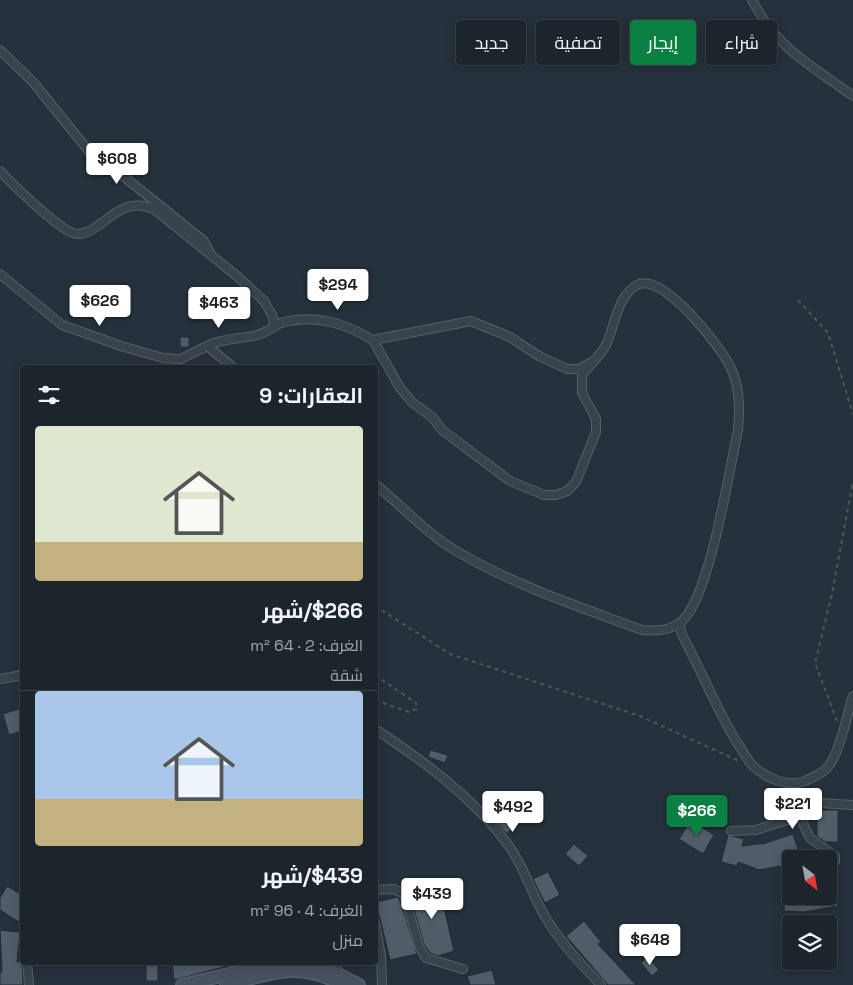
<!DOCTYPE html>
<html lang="ar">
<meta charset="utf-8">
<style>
body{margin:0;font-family:"Space Grotesk",Cairo,sans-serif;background:#252d34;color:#f1f3f6;direction:rtl;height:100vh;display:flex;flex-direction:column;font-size:19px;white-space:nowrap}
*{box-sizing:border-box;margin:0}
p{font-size:16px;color:#a0a5a9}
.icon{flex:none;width:28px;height:28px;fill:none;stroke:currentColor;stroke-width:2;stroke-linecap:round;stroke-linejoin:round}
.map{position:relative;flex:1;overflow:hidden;direction:ltr}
.side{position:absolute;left:20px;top:365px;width:358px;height:600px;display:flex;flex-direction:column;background:#1c252c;border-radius:5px;box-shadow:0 2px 12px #0003,0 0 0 1px #3a4248;direction:rtl}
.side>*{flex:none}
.top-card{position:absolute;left:392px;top:20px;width:385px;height:45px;direction:rtl;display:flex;gap:10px}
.needle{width:32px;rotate:149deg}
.fabs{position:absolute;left:782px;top:850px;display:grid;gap:10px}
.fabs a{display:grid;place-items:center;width:55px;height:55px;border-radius:5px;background:#1c252c;box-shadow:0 2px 12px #0003,0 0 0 1px #3a4248;font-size:25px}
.price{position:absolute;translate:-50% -42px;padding:0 11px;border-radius:5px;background:#fff;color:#222;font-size:16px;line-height:32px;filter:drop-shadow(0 1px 2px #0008)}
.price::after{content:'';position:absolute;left:50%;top:30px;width:15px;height:11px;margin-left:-8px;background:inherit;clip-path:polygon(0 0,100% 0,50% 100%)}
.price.selected{background:#0b8043;color:#fff}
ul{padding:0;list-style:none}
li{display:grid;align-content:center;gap:10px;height:265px;padding:0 15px}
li+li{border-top:1px solid #3a4248}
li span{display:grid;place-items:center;height:155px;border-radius:5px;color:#555}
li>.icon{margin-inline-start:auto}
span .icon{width:90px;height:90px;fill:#fffc;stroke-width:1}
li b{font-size:21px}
h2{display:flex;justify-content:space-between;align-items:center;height:60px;padding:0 15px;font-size:21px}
.tag{padding:0 18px;border-radius:5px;background:#1c252c;box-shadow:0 2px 12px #0003,0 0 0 1px #3a4248;font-size:18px;line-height:45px}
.tag.selected{background:#0b8043;color:#fff}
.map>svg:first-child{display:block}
.building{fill:#505d69;stroke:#202a32}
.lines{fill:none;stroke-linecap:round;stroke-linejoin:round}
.street-casing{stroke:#576069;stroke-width:10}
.secondary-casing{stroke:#576069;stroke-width:14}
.path{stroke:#475a5b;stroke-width:2;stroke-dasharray:4 4;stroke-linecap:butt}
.street{stroke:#38434b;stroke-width:8}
.secondary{stroke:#47525e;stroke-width:11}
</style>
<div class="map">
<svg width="853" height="985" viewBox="0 0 853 985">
<rect width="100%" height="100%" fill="#25313b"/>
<g class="building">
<rect x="180" y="337" width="9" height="10"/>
<polygon points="22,708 22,731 9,735 3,714"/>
<polygon points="430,750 448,755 445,763 428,757"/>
<polygon points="490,804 499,812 502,808 518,821 507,834 485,809"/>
<polygon points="819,810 838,810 838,842 825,842 817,836 817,811"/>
<polygon points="691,820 714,835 703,854 679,839"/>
<polygon points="793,834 801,859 791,859 791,865 781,869 780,866 759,870 738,862 737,866 721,862 728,835 744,839 742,846 766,843"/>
<polygon points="574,844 588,856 579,866 565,854"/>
<polygon points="548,872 560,895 545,903 533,879"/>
<polygon points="439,885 454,951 438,956 430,953 424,944 409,892"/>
<polygon points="7,886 22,895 22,924 0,910 0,898"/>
<polygon points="836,893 838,906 804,912 784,911 785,896 811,898 829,896"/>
<polygon points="397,897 399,898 417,954 390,960 376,902"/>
<polygon points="584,921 601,942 598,944 636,985 608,985 566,936"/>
<polygon points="0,930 20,932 17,962 22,961 23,985 0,985 0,972 2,972"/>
<polygon points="648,957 659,970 652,976 641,963"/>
<rect x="146" y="962" width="12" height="19"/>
<polygon points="172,962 223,962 224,967 174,980"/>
<polygon points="492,970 496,985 470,985 467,976"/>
</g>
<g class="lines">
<g class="street-casing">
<g id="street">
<path d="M752,0c25,49 59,65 101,96"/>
<polyline points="0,50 33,82 92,155 123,176 204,241 210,253"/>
<path d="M0,171c11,12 63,63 77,63 25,1 40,-41 77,-25l84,68 26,24 8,14 3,12"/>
<polyline points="0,274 62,325 121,346 163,358 181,359 207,346"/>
<path d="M234,368l-27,-22c16,-8 33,-7 50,-11 10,-2 17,-10 27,-13 33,-8 62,2 89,18"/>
<path d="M375,484c27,22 53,51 83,68 58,34 122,55 184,78 15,1 28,1 40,-9 28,-25 47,-150 56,-191 2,-22 2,-43 -8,-64 -10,-20 -68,-95 -93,-81 -20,11 -22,41 -31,60 -6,11 -16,20 -24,30v18l14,26v13l-20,50 -9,9 -11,4h-12l-34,-14 -68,-51 -9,-12 -21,-16 -12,-14 -27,-48 98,-19 39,16 29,19 28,13h12l13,-7"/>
<path d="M679,623l3,12c20,36 34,74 56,109 5,7 9,16 15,22 13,12 35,22 52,15 11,-5 21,-9 27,-20 11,-20 14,-44 21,-65"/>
<polyline points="0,679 22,675"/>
<path d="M375,729c50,33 99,69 134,117 15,21 21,43 33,65 15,28 37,51 59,74"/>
<polyline points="799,815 810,838 835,856 835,861 829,867"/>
<polyline points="731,831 756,830 787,820 820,803 853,805"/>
<polyline points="375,890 394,889 404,894 419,946 426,958 463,969"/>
<polyline points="375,923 381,956 382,985"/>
<polyline points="27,962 29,985"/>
<polyline points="334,962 338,973"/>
</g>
</g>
<g class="secondary-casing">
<g id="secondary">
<polyline points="304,962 318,964 359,985"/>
<polyline points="182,985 281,962"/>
<path d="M226,985c44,-11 73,-25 116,0"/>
</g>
</g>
<g class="path">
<polyline points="798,300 828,333 853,414"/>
<polyline points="375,606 450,654 640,716 739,761"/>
<polyline points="375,675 416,703 417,709 409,712 375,700"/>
<polyline points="837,721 815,663 832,594 853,481"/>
</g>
<use href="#street" class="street"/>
<use href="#secondary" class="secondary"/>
</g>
</svg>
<div class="fabs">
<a><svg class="needle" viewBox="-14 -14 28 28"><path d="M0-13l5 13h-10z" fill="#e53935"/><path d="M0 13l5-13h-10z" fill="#a0a5a9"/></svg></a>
<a><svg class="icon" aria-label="layers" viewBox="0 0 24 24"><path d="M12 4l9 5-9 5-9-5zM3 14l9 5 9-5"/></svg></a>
</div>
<b class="price" style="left:117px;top:185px">$608</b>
<b class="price" style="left:338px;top:311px">$294</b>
<b class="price" style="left:100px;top:327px">$626</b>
<b class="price" style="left:219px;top:329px">$463</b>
<b class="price" style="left:793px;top:830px">$221</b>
<b class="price" style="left:513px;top:833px">$492</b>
<b class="price selected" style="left:697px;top:837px">$266</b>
<b class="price" style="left:432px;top:920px">$439</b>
<b class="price" style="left:650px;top:966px">$648</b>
<div class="top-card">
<a class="tag">شراء</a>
<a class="tag selected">إيجار</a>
<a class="tag">تصفية</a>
<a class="tag">جديد</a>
</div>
<section class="side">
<h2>العقارات: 9<svg class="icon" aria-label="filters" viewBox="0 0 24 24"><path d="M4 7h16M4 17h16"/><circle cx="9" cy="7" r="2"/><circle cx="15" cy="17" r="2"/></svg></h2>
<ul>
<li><span style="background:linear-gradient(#dfe7d0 75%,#c2b280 0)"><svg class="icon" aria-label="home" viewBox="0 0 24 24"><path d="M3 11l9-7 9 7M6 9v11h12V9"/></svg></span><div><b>$266/شهر</b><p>الغرف: 2 · 64 m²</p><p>شقة</p></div></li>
<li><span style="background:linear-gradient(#a9c7e8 70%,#c2b280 0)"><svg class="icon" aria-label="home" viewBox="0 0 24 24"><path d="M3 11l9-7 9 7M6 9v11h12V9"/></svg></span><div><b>$439/شهر</b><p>الغرف: 4 · 96 m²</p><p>منزل</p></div></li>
</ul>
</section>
</div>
